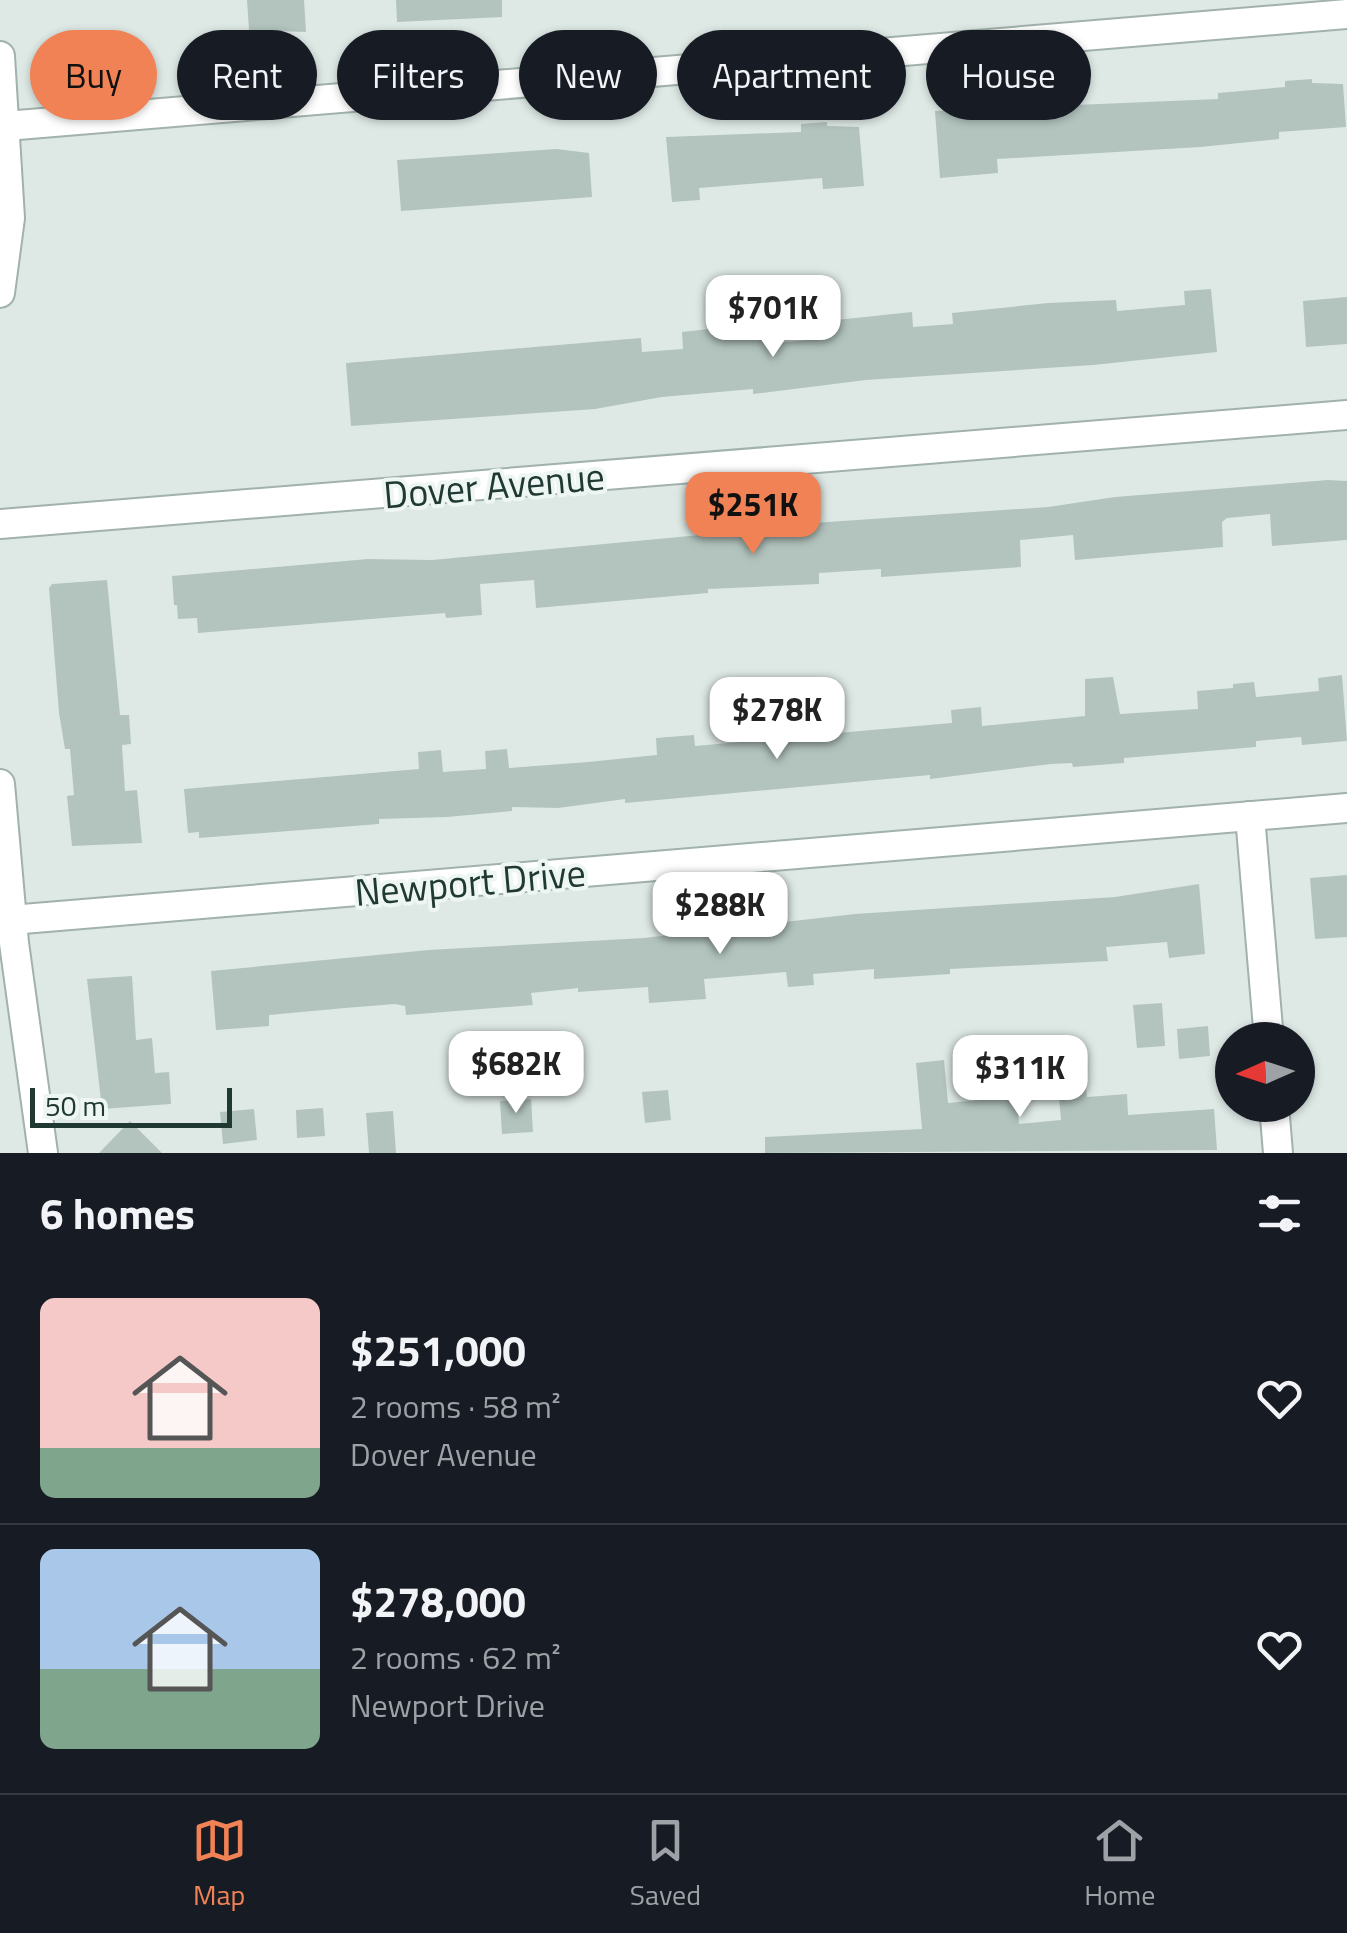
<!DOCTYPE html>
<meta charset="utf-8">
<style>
body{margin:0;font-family:"Titillium Web",sans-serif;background:#20242c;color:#f1f3f6;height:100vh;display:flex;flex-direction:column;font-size:38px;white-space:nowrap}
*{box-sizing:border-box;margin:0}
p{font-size:32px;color:#9ea1a6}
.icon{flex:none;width:55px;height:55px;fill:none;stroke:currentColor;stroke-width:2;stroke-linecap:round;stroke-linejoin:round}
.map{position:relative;height:1153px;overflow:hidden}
.drawer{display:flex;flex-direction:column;background:#171b24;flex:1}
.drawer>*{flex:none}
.hud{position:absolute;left:30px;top:30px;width:1288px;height:90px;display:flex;gap:20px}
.needle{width:65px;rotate:267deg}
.fabs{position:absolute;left:1215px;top:1022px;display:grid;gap:20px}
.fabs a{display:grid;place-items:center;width:100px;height:100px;border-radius:50%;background:#171b24;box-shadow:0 2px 8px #0004;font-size:50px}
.scale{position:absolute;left:30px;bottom:25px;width:202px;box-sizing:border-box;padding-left:10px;border:5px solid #203933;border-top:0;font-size:28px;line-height:35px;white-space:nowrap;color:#203933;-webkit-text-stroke:8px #eef6f3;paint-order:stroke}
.price{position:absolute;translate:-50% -85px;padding:0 22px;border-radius:20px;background:#fff;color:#222;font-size:32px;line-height:65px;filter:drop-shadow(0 2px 5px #0008)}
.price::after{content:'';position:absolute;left:50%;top:60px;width:30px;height:22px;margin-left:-15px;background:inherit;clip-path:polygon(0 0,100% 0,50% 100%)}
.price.on{background:#f08255;color:#111}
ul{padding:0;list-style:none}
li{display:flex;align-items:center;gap:30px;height:250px;padding:0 40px}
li+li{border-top:2px solid #363941}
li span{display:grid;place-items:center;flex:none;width:280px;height:200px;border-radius:15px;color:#555}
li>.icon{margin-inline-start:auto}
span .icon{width:120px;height:120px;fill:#fffc;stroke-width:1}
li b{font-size:42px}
h2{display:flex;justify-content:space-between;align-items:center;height:120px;padding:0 40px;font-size:42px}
.tag{padding:0 35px;border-radius:45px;background:#171b24;box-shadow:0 2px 8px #0004;font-size:35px;line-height:90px}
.tag.on{background:#f08255;color:#111}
.dock{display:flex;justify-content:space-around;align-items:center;height:140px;border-top:2px solid #363941;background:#171b24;font-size:28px;color:#9ea1a6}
.dock a{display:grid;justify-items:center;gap:5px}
.dock .on{color:#f08255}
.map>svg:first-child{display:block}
.building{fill:#b3c4be}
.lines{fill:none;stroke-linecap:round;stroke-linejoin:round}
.minor-casing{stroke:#a1b1ac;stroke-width:32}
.minor{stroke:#fff;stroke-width:28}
.labels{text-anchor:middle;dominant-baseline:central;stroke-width:8;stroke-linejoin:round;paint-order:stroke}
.street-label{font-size:38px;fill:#203933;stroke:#eef6f3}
</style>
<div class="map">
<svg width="1347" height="1153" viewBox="0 0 1347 1153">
<rect width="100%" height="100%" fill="#dee9e5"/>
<g class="building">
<polygon points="247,0 304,0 306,32 249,30"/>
<polygon points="396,0 502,0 502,17 397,22"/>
<polygon points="1312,79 1312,83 1343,84 1346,127 1279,132 1279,139 1200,147 997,159 998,173 940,178 935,111 1218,99 1218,93 1285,87 1285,81"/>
<polygon points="827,122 827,126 859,127 864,186 823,189 822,178 699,188 700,200 672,202 666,137 801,132 801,124"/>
<polygon points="557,149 589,153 592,197 401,211 397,160"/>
<polygon points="1211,289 1217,352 1093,365 866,380 753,394 753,389 662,397 595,409 351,426 346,363 641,338 642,352 683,349 682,332 709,329 710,334 776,328 777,343 818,339 817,322 912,312 913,327 953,324 952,313 1048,303 1116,300 1117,311 1185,305 1184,291"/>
<polygon points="1347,297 1347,344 1306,347 1303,301"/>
<polygon points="1328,480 1347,481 1347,540 1272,546 1270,514 1227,518 1222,522 1223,547 1075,560 1073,535 1020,540 1021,567 881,577 881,569 819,573 819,584 708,589 708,593 536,608 534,580 480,584 482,615 446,618 445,613 198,633 197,618 178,619 177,605 174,605 172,576 368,559 432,560 711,534 711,530 1048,507 1115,497"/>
<polygon points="107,580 120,715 129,715 131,744 122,745 125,791 137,790 142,843 72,846 67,796 74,795 70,749 65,749 59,713 49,588 52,584"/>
<polygon points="1342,675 1347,741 1302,745 1301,737 1256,741 1256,747 1124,758 1124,763 1073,767 1072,763 1051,764 930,779 930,775 625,803 625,799 558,808 512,807 512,811 447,817 379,819 379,824 199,838 199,832 188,833 184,789 419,769 418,752 441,750 443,772 486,769 485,751 507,749 509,768 588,762 657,755 656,738 694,735 695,746 752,741 751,720 778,718 780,738 952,723 951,710 981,707 982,726 1085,716 1085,679 1113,677 1120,714 1198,709 1197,691 1233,688 1233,684 1254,682 1256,697 1319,691 1318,678"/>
<polygon points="1347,875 1347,937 1315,939 1310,878"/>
<polygon points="1199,884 1205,954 1169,958 1167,942 1106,947 1108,961 950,969 950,974 874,979 874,969 813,974 814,985 788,987 786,972 704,979 706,999 649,1003 648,987 578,992 578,988 531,993 533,1005 406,1015 405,1006 395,1004 345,1008 269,1015 269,1026 216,1030 211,971 429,950 644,938 855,914 1115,897"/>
<polygon points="132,976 136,1040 152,1038 155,1073 169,1072 171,1104 102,1109 87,979"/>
<polygon points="1162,1003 1165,1046 1137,1048 1133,1005"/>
<polygon points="1208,1026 1210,1056 1179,1059 1177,1029"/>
<polygon points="1076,1039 1077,1055 1082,1054 1087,1097 1127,1094 1128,1115 1214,1109 1217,1150 765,1153 765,1137 922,1129 916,1063 944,1060 948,1103 990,1099 987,1058 1014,1056 1019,1124 1061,1120 1054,1041"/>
<polygon points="668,1090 671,1120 645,1123 642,1092"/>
<polygon points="531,1099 533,1132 502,1134 500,1101"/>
<polygon points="323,1108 325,1136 297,1138 296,1110"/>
<polygon points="254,1109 257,1140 223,1144 220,1112"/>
<polygon points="393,1111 396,1153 369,1153 366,1113"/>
<polygon points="130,1121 162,1153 99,1153"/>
</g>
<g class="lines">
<g class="minor-casing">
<g id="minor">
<polyline points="0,56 10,218 0,293"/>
<polyline points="6,126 1347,14"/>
<polyline points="0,524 1347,415"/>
<polyline points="0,784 14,943 43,1153"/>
<polyline points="1250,816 1269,1040"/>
<polyline points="11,920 1347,808"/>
<polyline points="1274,1105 1278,1153"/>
</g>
</g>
<use href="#minor" class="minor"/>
</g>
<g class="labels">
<g class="street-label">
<text transform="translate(494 485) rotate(-5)">Dover Avenue</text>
<text transform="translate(470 882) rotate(-5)">Newport Drive</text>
</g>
</g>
</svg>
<div class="fabs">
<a><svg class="needle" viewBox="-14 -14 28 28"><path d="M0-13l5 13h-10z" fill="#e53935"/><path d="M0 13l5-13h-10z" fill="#9ea1a6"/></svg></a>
</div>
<div class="scale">50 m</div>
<b class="price" style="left:773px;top:360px">$701K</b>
<b class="price on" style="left:753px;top:557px">$251K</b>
<b class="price" style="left:777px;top:762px">$278K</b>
<b class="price" style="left:720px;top:957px">$288K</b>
<b class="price" style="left:516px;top:1116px">$682K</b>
<b class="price" style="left:1020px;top:1120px">$311K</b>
<div class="hud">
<a class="tag on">Buy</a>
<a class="tag">Rent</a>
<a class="tag">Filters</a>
<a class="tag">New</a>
<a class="tag">Apartment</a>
<a class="tag">House</a>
</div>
</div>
<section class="drawer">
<h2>6 homes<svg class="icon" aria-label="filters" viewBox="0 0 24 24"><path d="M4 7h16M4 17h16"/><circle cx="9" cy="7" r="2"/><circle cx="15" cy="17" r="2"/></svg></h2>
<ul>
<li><span style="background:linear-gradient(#f6c9c9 75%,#7fa58c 0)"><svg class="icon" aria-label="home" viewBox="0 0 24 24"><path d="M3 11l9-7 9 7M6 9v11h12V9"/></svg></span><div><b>$251,000</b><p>2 rooms · 58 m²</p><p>Dover Avenue</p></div><svg class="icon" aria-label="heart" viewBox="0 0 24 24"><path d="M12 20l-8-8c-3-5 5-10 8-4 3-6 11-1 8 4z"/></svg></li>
<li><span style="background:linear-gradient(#a9c7e8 60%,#7fa58c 0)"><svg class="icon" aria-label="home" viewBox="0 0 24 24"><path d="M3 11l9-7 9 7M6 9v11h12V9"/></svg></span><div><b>$278,000</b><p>2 rooms · 62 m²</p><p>Newport Drive</p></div><svg class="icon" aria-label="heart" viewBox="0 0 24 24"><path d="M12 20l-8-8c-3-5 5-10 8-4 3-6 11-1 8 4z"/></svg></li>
</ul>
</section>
<nav class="dock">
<a class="on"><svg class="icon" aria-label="map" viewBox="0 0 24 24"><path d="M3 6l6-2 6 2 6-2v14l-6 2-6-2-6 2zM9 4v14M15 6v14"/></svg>Map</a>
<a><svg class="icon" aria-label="saved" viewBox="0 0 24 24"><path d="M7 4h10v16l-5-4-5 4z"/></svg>Saved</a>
<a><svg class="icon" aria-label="home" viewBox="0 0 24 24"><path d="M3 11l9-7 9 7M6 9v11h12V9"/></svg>Home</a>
</nav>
